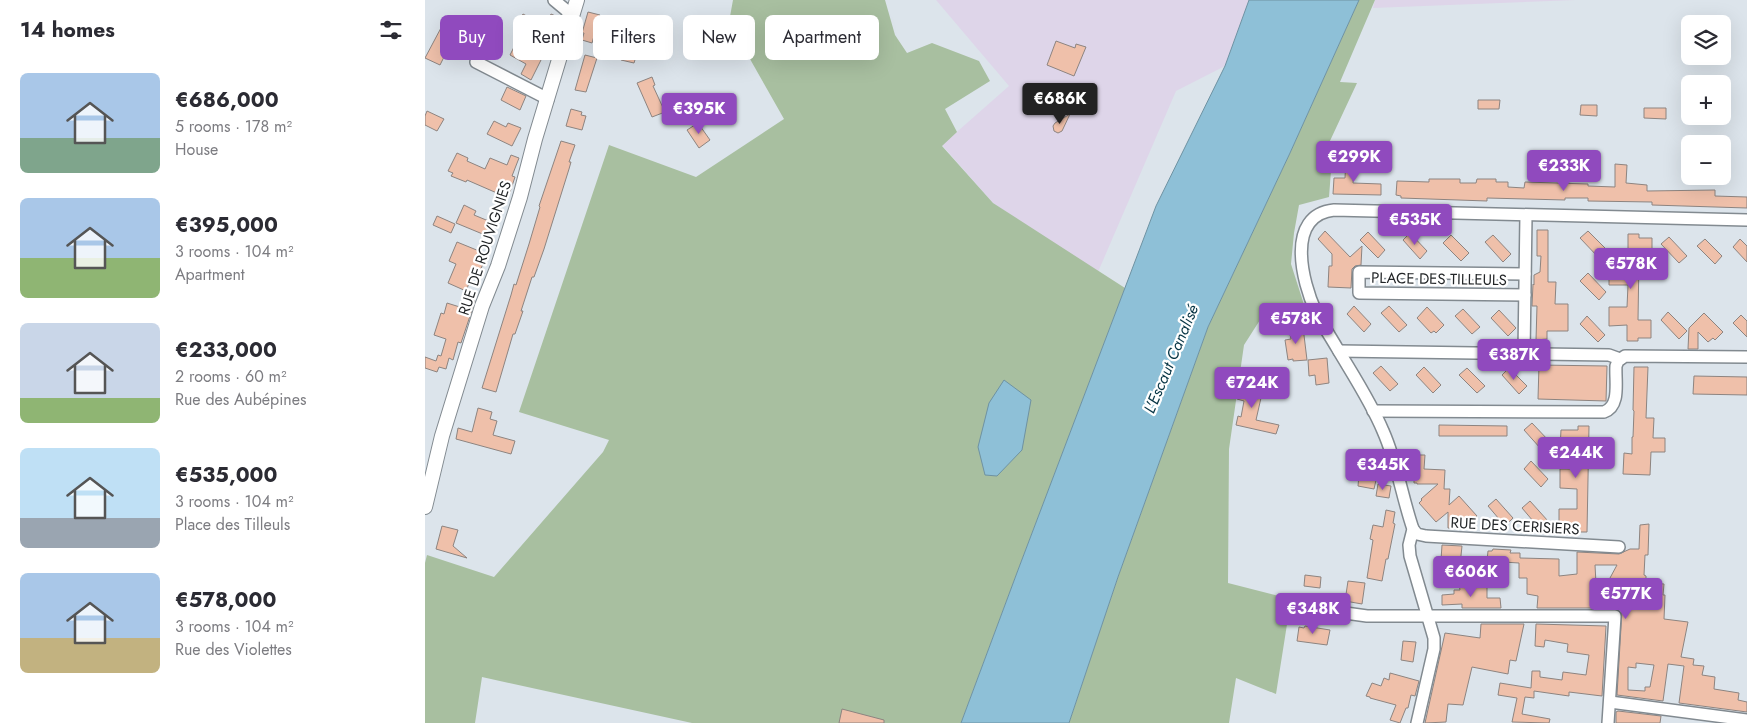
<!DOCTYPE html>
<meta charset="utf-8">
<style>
body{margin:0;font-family:Jost,sans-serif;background:#f2f2f3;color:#2b2b33;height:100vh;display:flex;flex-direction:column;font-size:19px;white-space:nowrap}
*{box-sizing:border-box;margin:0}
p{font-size:16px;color:#7c7c81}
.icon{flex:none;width:28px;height:28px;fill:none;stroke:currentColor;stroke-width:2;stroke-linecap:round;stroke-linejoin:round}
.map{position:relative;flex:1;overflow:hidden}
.side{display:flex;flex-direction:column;background:#fff;width:425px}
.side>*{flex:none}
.guide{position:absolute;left:15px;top:15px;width:475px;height:45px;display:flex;gap:10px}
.fabs{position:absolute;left:1256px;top:15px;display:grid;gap:10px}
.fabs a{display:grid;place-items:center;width:50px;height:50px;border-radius:8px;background:#fff;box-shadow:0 5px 20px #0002;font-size:25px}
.price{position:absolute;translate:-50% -42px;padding:0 11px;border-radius:5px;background:#904abe;color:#fff;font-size:16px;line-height:32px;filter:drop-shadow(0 1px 2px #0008)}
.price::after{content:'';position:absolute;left:50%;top:30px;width:15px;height:11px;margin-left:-8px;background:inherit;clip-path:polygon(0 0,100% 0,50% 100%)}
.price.active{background:#222;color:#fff}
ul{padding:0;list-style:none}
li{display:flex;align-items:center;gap:15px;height:125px;padding:0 20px}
li span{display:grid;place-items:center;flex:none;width:140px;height:100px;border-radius:8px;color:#555}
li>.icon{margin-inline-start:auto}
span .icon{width:60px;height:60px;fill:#fffc;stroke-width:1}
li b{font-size:21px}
h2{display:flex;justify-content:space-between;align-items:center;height:60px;padding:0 20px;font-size:21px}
.chip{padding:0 18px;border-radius:8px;background:#fff;box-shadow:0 5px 20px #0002;font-size:18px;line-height:45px}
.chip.active{background:#904abe;color:#fff}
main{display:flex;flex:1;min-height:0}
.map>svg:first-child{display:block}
.industrial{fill:#ded5e9}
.green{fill:#a8bfa0}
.water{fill:#8ec0d7;stroke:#6e92a2}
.building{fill:#efc0aa;stroke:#8d8480;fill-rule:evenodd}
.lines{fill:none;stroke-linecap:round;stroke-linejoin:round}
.minor-casing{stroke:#828a90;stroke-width:14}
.tertiary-casing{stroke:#828a90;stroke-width:16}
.minor{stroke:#fff;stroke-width:11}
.tertiary{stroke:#fff;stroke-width:14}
.labels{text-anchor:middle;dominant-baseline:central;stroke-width:4.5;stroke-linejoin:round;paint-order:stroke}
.street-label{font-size:15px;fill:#232628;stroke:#fff}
.water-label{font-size:16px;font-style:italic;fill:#063444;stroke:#fff}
</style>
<main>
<section class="side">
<h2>14 homes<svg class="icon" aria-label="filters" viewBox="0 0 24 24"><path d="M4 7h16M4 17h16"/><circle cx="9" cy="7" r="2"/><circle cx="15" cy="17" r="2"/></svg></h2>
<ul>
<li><span style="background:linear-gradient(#a9c7e8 65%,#7fa58c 0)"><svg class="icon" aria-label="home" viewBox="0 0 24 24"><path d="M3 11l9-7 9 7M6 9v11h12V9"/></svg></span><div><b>€686,000</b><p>5 rooms · 178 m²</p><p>House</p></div></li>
<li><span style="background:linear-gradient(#a9c7e8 60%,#8fb573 0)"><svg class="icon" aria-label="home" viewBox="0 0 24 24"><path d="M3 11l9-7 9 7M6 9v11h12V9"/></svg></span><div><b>€395,000</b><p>3 rooms · 104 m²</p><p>Apartment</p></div></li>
<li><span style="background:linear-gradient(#c9d6e8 75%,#8fb573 0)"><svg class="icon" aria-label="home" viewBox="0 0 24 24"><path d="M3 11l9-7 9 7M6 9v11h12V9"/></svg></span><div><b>€233,000</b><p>2 rooms · 60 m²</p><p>Rue des Aubépines</p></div></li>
<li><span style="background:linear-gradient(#bfe0f5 70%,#9aa5b1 0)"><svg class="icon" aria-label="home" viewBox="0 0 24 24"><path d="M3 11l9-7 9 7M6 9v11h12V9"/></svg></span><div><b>€535,000</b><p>3 rooms · 104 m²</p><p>Place des Tilleuls</p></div></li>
<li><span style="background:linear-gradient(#a9c7e8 65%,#c2b280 0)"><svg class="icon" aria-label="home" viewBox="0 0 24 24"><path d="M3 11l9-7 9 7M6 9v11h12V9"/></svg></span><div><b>€578,000</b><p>3 rooms · 104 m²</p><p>Rue des Violettes</p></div></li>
</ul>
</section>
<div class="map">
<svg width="1322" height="723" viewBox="0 0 1322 723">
<rect width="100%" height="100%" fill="#dce4eb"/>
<g class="industrial">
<polygon points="511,0 824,0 800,66 751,91 673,272 568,203 517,145 584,86"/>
<polygon points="950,0 1151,0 948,8"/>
</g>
<g class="green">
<polygon points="308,0 460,0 470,35 482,53 507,43 554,61 565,81 520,109 532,132 517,146 568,203 700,288 593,570 536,723 267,723 57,677 50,723 0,723 0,563 2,555 69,577 178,452 184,440 94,412 184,145 271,177 359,119 304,22"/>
<polygon points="934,0 950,0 915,82 932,83 897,158 907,158 904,197 874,205 869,233 866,264 883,317 842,309 819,345 804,449 803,583 866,599 851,694 811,678 804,723 644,723 693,577 783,327 865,153"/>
</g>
<g class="water">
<polygon points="824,0 934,0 865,153 783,327 693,577 644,723 536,723 593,570 731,206 800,66"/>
<polygon points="579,380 606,400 597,450 572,476 560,475 553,447 564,403"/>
</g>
<g class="building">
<polygon points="163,12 175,15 167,43 157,40 159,33 157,33"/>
<polygon points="98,14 109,20 111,17 122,23 126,14 135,18 127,35 123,33 110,57 116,60 106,80 96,74 101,64 85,55 100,25 93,22"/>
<polygon points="17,26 31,33 15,65 0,58"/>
<polygon points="196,28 214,34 209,46 214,47 209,63 196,60 201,40 192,37"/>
<polygon points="631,41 650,48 651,44 661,47 649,76 622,65"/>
<polygon points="160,55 172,58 161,92 150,90"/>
<polygon points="227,77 230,85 228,86 240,112 227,117 212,83"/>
<polygon points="82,87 101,96 95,110 76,100"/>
<polygon points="1053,100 1075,100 1074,109 1053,109"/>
<polygon points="1156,105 1172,105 1172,116 1155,115"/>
<polygon points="1219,108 1241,108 1241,119 1219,118"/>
<polygon points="146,109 157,112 156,115 161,116 157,130 141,126"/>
<polygon points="2,111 19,119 12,131 0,125 0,116"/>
<polygon points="645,114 637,131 633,133 629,131 628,126 630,123"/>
<polygon points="69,121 81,127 83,123 96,128 87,146 62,134"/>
<polygon points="273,123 285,140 274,148 262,130"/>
<polygon points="136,141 150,145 144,162 146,162 144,169 119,249 109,277 107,277 96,311 98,311 90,334 88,334 71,392 57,388 86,295 89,284 91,285 104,244 115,207 114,206"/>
<polygon points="32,153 43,158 42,161 60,169 65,158 82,165 86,155 94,158 87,176 90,177 85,192 84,191 81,197 42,180 41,182 26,176 28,173 23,171"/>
<polygon points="921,157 929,157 928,183 956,184 956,195 908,194 909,178 920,178"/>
<polygon points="1190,164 1202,165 1201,183 1222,185 1222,191 1290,190 1290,196 1322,197 1322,208 1227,205 1227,202 1163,201 1163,198 1140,198 1140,200 1062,198 1062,201 976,198 976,196 971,195 972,181 1004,182 1004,179 1035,179 1035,183 1051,183 1052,179 1071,179 1071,182 1083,182 1083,187 1099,188 1100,182 1163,184 1163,186 1190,187"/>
<polygon points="39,205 51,211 49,215 66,222 60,235 31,223"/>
<polygon points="12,216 30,224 26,233 8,225"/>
<polygon points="1112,230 1123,230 1123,282 1131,282 1130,304 1143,304 1143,331 1122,331 1122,339 1111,340 1112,306 1107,306 1108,284 1109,285 1109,275 1115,272 1116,256 1112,256"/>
<polygon points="900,231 925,257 937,246 936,265 930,266 927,269 926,288 903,287 904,266 907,266 907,254 893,239"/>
<polygon points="1163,231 1182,250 1174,258 1155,238"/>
<polygon points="943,232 960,250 953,258 935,240"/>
<polygon points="985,233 1002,251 995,259 978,240"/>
<polygon points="1203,234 1214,234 1214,238 1227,238 1227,257 1214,257 1213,320 1226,320 1226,338 1213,338 1213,341 1202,341 1202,325 1184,326 1184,307 1202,307 1203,285 1184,285 1184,266 1203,266"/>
<polygon points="1026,235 1044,253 1036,261 1018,243"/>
<polygon points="1068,235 1086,254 1078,262 1060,242"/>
<polygon points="1244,237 1262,256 1254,263 1236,244"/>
<polygon points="1280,239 1297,256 1290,264 1272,246"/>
<polygon points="1315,239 1322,246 1322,262 1308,247"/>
<polygon points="32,242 59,253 55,263 58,264 54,273 49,271 41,291 23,283 31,264 24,261"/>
<polygon points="1163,273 1181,292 1174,300 1155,281"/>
<polygon points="43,298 50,301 36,343 33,342 28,360 24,358 21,369 14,367 12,372 0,368 0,357 11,361 13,355 16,356 21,339 9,335 16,313 19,314 22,303 38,308"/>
<polygon points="929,306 946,324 939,332 922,314"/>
<polygon points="964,306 982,325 974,332 956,313"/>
<polygon points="1002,307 1019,325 1011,333 1009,331 1006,333 992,318"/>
<polygon points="1038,309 1055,327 1047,334 1030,316"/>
<polygon points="1074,310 1091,328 1083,336 1066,318"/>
<polygon points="1243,312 1262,331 1254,339 1236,320"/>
<polygon points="1279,313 1298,332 1290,340 1288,338 1283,342 1273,332 1273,349 1263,349 1264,328"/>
<polygon points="1316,315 1322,321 1322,337 1308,323"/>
<polygon points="1162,316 1180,335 1173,342 1155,324"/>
<polygon points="878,327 882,360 868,361 868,359 863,360 860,340 866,339 864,329"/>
<polygon points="902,358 904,383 891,385 890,375 884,376 883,360"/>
<polygon points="1114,365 1182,366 1181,401 1113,399"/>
<polygon points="956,366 973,384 965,391 948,373"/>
<polygon points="999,367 1016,385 1008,393 991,375"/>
<polygon points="1209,367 1223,367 1221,418 1229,418 1228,438 1240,438 1240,452 1226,452 1225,475 1198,474 1199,453 1207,454 1207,437 1208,437 1209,411 1208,410"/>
<polygon points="1042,368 1060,386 1052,393 1034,375"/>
<polygon points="1084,368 1102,386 1094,394 1077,375"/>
<polygon points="1269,376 1322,377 1322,395 1268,394"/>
<polygon points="814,381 830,383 830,388 838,389 831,420 854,425 851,434 811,425 813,416 816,417 819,401 812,399"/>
<polygon points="53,408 67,412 65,419 72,421 68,435 90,441 86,454 31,439 33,428 47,432"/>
<polygon points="1107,423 1124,441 1116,449 1099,430"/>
<polygon points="1014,425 1082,426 1082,436 1014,436"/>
<polygon points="1153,426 1164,426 1162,532 1151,532 1151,529 1134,528 1134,509 1152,509 1152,489 1135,488 1135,469 1152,469 1153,447 1135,448 1136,430 1153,430"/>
<polygon points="989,455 1000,455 999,469 1020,470 1019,489 1025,489 1024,505 1034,496 1052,516 1037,529 1023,528 1023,512 1011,522 994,503 997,500 996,499 1013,484 992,484 992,483 989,483 989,479 983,479 983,470 989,470"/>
<polygon points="1106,461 1123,479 1116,487 1099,469"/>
<polygon points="935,463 954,467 949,489 933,486"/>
<polygon points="953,484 966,486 964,498 951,496"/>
<polygon points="1071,499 1088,518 1080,526 1063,506"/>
<polygon points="1105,501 1123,521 1114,528 1097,508"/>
<polygon points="961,510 970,512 968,523 970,524 963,559 961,559 957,581 942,578 948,540 945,539 948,525 958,527"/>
<path d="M1224,524l-1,31h-3l-1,20 2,1v5l4,1v1l14,1 -1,11h2l-1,24 24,3 -7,35 13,2 -1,6 11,1 -2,9 13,2 -1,12 25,4 -1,7 9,2v10l-68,-9 5,-37 -16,-2 -5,37 -46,-6 5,-85 -7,-2h-78l1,-12 -11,-2v-16h-8v-15l-32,-2 1,-10h4l1,-2 18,1 -1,3h10v5l39,1v17l18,-2v-22l42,2 11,-5h9l1,-24zM1170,565h22l-20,37zM1211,663l18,2 -4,22h-5v4l-17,-1v-23l8,1z"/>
<polygon points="17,526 33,530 28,546 42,558 11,549"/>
<polygon points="1017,545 1037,546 1035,565 1018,564 1019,560 1016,560"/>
<polygon points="880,575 896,577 895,588 879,586"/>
<polygon points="923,581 940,583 937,604 920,601"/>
<polygon points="1034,584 1043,584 1043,587 1062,587 1062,598 1075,598 1076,608 1037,608 1037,604 1017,605 1017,595 1029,594 1029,590 1035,590"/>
<polygon points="1056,624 1099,624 1091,661 1085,660 1083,674 1047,667 1038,705 1023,704 1021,722 1000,723 1020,633 1055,638"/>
<polygon points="1111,624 1181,626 1177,696 1144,692 1144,696 1109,691 1109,698 1100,697 1097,714 1125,719 1124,723 1087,722 1092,698 1073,695 1075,683 1106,688 1107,671 1115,671 1115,677 1137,680 1138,672 1161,675 1164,655 1142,652 1143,644 1120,640 1119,647 1110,646"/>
<polygon points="880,626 905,630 902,645 872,641 874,627 879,628"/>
<polygon points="978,641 991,642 988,662 976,660"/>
<polygon points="965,673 994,681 990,696 986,695 983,708 981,708 975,723 965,720 971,705 945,698 945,697 941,696 947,683 956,686 959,678 964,680"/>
<polygon points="417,709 459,720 459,723 414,723"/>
<polygon points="1193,711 1236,716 1235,723 1191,723 1191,712"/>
</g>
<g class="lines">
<g class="minor-casing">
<g id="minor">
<polyline points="129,0 141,10 147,20"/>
<polyline points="51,62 123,99"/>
<polyline points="1100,295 934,293 934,272 1100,274"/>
<polyline points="914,351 1184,355 1195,359"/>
<polyline points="1099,353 1101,215"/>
<path d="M948,411l231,1c17,-6 11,-31 12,-46l2,-5 7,-5 122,1"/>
<polyline points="988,529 992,534 1001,536 1194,547"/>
<polyline points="870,606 942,616 1190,616 1183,723"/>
<polyline points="1185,702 1322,720"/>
<path d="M992,723l17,-74v-11l-24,-82 -1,-11 4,-16c-11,-32 -16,-67 -30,-98 -12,-29 -30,-56 -46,-83 -7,-12 -15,-24 -21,-36 -14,-30 -31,-97 18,-102l413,10"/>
</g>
</g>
<g class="tertiary-casing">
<polyline id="tertiary" points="0,507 17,436 57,306 73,266 95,197 110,139 152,0"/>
</g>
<use href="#minor" class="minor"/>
<use href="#tertiary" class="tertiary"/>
</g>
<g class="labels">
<g class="street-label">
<text transform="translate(60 248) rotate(-72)">RUE DE ROUVIGNIES</text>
<text transform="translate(1014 279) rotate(1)">PLACE DES TILLEULS</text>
<text transform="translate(1090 526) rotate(3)">RUE DES CERISIERS</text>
</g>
<g class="water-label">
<text transform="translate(746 359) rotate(-67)">L'Escaut Canalisé</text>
</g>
</g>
</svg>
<div class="fabs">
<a><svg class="icon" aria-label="layers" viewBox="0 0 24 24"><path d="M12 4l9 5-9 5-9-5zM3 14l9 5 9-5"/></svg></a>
<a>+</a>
<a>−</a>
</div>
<b class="price active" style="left:635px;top:125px">€686K</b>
<b class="price" style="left:274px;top:135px">€395K</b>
<b class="price" style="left:929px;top:183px">€299K</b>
<b class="price" style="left:1139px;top:192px">€233K</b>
<b class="price" style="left:990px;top:246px">€535K</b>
<b class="price" style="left:1206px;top:290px">€578K</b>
<b class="price" style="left:871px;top:345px">€578K</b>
<b class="price" style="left:1089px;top:381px">€387K</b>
<b class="price" style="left:827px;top:409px">€724K</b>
<b class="price" style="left:1151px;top:479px">€244K</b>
<b class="price" style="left:958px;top:491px">€345K</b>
<b class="price" style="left:1046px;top:598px">€606K</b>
<b class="price" style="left:1201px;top:620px">€577K</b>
<b class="price" style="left:888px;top:635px">€348K</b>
<div class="guide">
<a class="chip active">Buy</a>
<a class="chip">Rent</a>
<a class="chip">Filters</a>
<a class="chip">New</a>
<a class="chip">Apartment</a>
</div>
</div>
</main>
